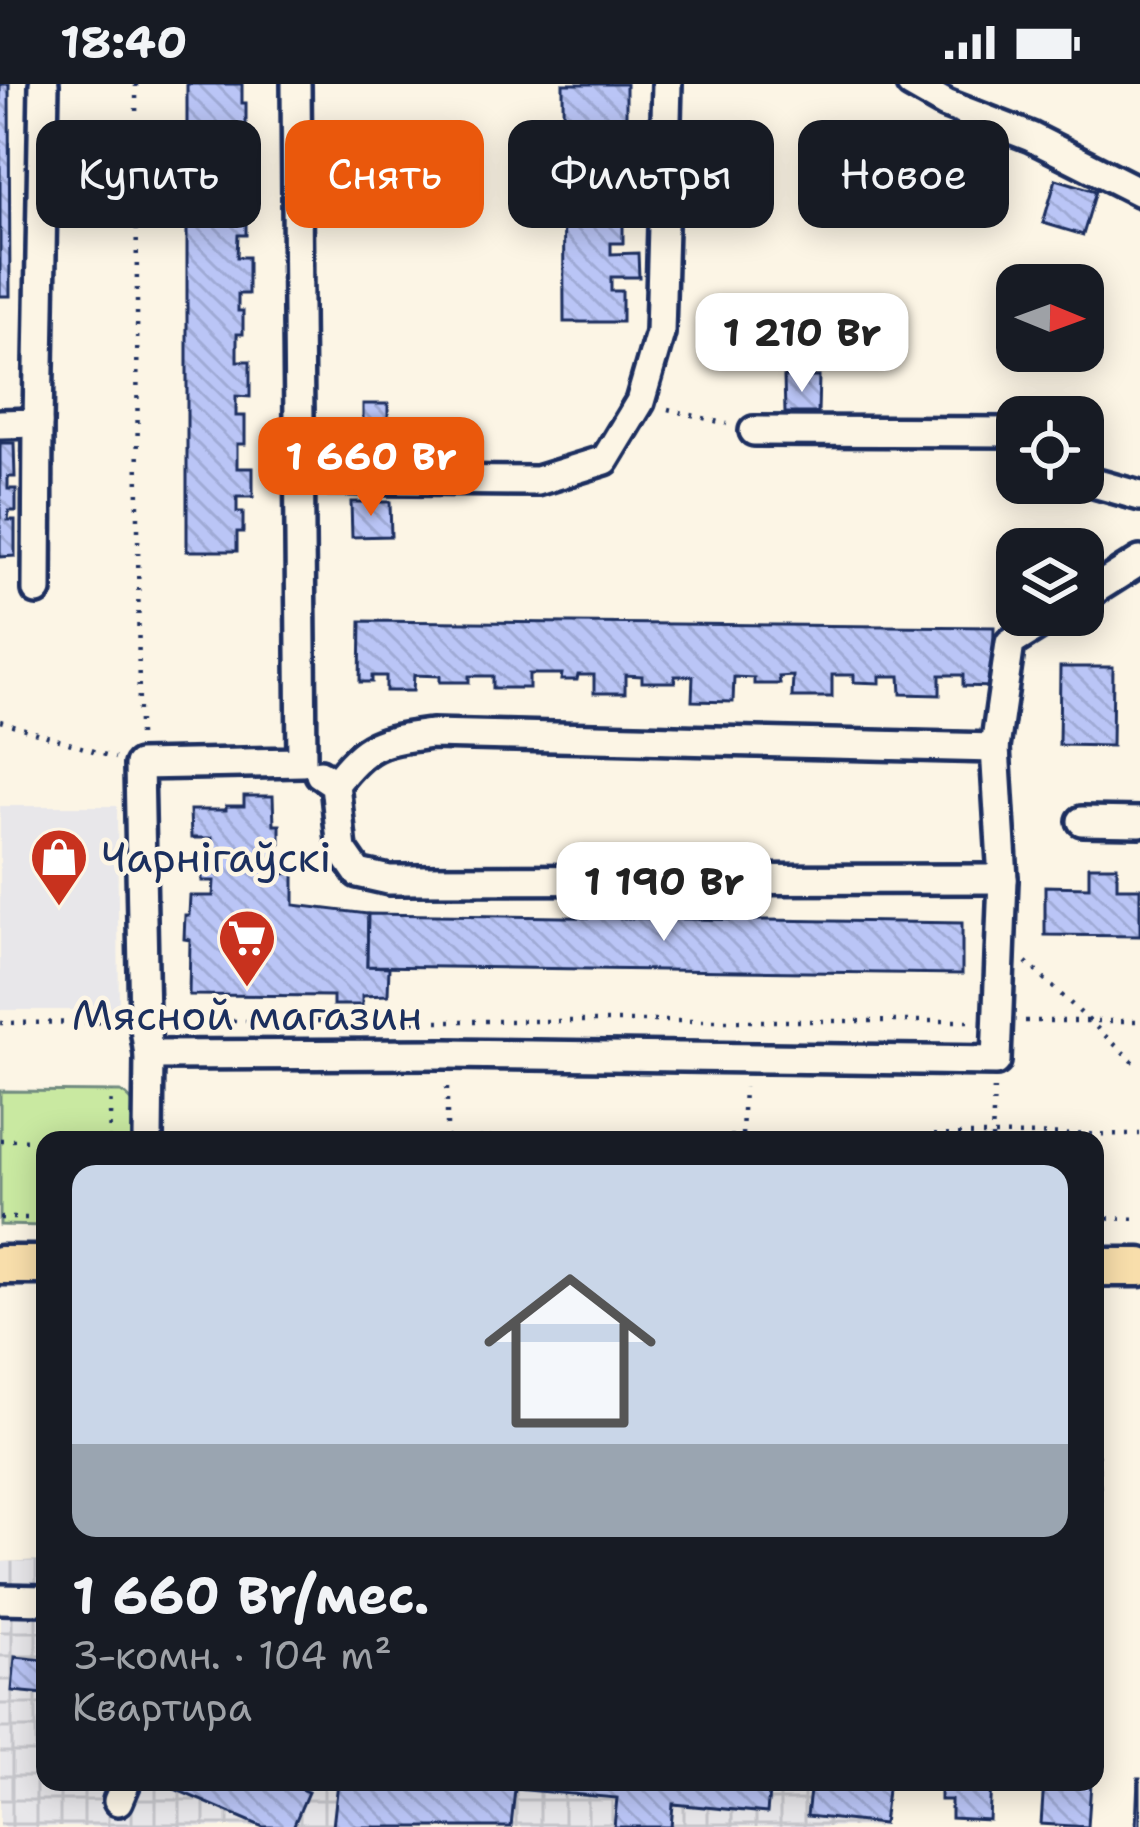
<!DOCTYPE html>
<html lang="ru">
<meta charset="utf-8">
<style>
body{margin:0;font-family:"Shantell Sans",sans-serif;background:#242831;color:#f1f3f6;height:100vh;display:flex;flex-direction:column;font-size:45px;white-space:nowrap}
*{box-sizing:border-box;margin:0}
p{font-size:39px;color:#9ea1a6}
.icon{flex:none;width:66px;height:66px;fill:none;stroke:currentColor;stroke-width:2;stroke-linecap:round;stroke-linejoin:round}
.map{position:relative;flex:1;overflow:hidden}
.sheet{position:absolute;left:36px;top:1047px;width:1068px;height:660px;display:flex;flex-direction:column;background:#171b24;border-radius:24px;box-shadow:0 6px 30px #0003}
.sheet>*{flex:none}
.hud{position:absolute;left:36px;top:36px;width:1068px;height:108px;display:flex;gap:24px}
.needle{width:78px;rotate:91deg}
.controls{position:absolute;left:996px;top:180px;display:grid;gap:24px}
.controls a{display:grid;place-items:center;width:108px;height:108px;border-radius:24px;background:#171b24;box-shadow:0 6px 30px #0003;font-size:60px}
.price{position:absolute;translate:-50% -102px;padding:0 27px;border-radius:24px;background:#fff;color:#222;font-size:39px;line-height:78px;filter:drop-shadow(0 3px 6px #0008)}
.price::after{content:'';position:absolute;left:50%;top:72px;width:36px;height:27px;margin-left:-18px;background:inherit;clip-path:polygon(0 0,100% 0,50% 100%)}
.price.on{background:#ea580c;color:#fff}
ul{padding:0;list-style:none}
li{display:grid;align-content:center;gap:24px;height:636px;padding:0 36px}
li+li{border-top:3px solid #363941}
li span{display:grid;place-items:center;height:372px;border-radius:24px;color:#555}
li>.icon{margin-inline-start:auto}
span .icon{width:216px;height:216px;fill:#fffc;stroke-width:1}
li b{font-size:51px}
.tag{padding:0 42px;border-radius:24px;background:#171b24;box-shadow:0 6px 30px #0003;font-size:42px;line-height:108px}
.tag.on{background:#ea580c;color:#fff}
.status{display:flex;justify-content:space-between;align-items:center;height:84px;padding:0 60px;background:#171b24;direction:ltr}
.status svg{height:33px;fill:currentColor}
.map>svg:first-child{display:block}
.built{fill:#e8e7ea}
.industrial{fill:url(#industrial-grid)}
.green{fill:#c9e9a1;stroke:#728c80;stroke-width:3}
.building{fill:url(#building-back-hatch);stroke:#1b2f5e;stroke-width:3}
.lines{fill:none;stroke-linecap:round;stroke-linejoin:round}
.minor-casing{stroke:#1b2f5e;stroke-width:36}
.major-casing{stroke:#1b2f5e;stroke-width:45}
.path{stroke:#1b2f5e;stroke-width:4.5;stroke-dasharray:3 9;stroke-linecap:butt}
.minor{stroke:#fcf5e5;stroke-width:27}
.major{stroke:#f8deab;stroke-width:36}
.labels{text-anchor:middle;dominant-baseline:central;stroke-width:9;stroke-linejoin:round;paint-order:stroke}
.poi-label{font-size:42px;fill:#1b2f5e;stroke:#fcf5e5;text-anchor:start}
</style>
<div class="status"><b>18:40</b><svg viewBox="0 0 49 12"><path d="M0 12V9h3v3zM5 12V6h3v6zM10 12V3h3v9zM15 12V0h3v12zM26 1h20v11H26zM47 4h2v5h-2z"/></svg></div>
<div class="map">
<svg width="1140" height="1743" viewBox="0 0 1140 1743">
<defs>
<pattern id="industrial-grid" width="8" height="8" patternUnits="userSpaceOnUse" patternTransform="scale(3)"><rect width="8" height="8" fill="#e8e7ea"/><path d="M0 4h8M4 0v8" fill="none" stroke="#c6c6cb"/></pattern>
<pattern id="building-back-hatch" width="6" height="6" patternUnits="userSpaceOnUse" patternTransform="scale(3)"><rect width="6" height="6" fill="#bac5f6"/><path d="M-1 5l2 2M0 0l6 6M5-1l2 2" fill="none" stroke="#9faad5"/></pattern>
</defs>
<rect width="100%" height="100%" fill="#fcf5e5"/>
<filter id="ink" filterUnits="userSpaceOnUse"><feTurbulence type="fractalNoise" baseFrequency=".00833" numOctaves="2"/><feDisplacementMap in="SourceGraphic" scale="24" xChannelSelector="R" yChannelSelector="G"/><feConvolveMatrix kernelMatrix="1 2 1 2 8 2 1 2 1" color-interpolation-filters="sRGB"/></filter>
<g filter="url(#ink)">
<polygon class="built" points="117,722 119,926 0,926 0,722"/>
<polygon class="industrial" points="45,1476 45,1698 889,1698 883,1743 0,1743 0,1478"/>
<path class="green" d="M0,1007l121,1c20,12 17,27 17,48h-93v86l-45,-1z"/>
<g class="building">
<polygon points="0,0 9,0 10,212 0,212"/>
<polygon points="187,0 242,0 242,19 246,19 246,49 242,49 242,71 249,70 249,102 241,102 241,125 246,125 246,151 238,151 237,173 248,173 248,210 238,210 238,227 243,227 243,250 237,250 237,277 250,277 250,313 236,312 236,332 245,332 245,360 237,360 237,384 253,384 253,413 237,413 237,428 243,428 243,448 237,448 237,467 187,467"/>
<polygon points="563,0 626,0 626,51 616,51 616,63 640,63 640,88 614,88 614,103 623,103 623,159 611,159 611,170 638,169 639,193 611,193 611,207 622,207 622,238 564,238"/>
<polygon points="862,67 901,73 894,121 855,115"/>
<polygon points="951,78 987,83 980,122 944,116"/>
<polygon points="1056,95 1096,107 1083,151 1043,139"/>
<polygon points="784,293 819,293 818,329 785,329"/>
<rect x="363" y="320" width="25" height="29"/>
<polygon points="0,359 14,359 15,393 8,393 8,405 16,405 16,427 9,427 8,436 15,436 15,472 0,473"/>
<polygon points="351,418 390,418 391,452 352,453"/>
<polygon points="361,537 994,543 993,603 963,602 963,591 940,591 940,611 901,610 900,592 880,592 880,599 854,598 854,591 832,591 832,613 792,613 793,592 779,593 780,600 754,600 754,594 734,593 733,618 692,617 693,592 675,592 675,598 642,598 642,592 625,591 625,609 594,609 594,591 578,591 577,596 561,596 562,590 529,590 529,604 493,604 493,592 469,592 469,598 440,598 440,592 414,591 413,607 386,607 386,592 372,592 372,598 360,598"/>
<polygon points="1060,583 1113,583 1112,662 1059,661"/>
<polygon points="244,712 273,712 274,741 280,741 280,760 274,760 274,792 294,788 294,821 368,830 367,882 389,883 388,911 362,912 362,921 333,921 333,912 189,911 190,856 184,855 185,831 189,831 190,812 213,812 214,797 202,797 202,769 212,769 212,754 191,754 190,726 226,726 226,722 244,722"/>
<polygon points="1089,782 1117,782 1117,804 1140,804 1140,852 1045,851 1045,802 1089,803"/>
<polygon points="368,830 962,839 962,890 367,882"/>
<polygon points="1095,1372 1098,1372 1102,1438 1095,1438"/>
<polygon points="15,1573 45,1576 45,1610 12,1607"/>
<polygon points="1138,1694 1140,1694 1140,1743 1136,1743"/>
<polygon points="174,1698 283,1698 308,1708 293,1743 263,1743 172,1704"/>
<polygon points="338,1698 770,1698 767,1729 673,1720 671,1743 614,1743 617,1714 515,1705 511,1743 333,1743"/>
<polygon points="811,1698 888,1698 883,1740 807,1732"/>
<polygon points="940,1698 991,1698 989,1736 951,1734 951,1716 940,1716"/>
<polygon points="1044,1698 1091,1698 1088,1743 1041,1740"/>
</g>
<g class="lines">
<g class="minor-casing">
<g id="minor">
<polyline points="911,0 946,20 1031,53 1140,108"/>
<polyline points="0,340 38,339 44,0"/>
<polyline points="754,347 1017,348"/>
<polyline points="301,395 537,397 605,376 640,318 660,249 667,0"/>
<polyline points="1083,396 1140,412"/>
<polyline points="37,506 38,339"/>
<polyline points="1083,513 1140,477"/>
<polyline points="995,664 1010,559 1055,531"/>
<polyline points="320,690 335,700 342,766 358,789 389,796 1003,795"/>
<polyline points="1082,737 1140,738"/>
<path d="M149,971l298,-1 549,7 7,-182 -8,-131 -564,-14c-51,7 -64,8 -96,50"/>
<polyline points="148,1056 149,971 144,938 139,681 302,678 296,0"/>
<polyline points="0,1515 45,1516"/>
<polyline points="118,1717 126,1698"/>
</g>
</g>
<g class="major-casing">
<g id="major">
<polyline points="0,1181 45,1181"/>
<polyline points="1095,1183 1140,1183"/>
</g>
</g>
<g class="path">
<polyline points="136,0 139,654"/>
<polyline points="668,325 727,340"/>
<polyline points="0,637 115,674"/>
<polyline points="1026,878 1140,984"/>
<polyline points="173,937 971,937"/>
<polyline points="1025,937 1140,937"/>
<polyline points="0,939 114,938"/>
<polyline points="742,1051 744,1003"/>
<polyline points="447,1054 447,999"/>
<polyline points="0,1056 120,1055"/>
<polyline points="109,1056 111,1008"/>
<polyline points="178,1056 1140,1050"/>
<polyline points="992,1056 994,1002"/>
<polyline points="0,1134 45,1134"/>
<polyline points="1095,1134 1140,1135"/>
</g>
<use href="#minor" class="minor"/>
<use href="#major" class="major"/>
</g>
</g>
<defs>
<g id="shop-pin" transform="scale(3)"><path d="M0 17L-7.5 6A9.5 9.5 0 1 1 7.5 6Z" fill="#c8321e" stroke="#fcf5e5"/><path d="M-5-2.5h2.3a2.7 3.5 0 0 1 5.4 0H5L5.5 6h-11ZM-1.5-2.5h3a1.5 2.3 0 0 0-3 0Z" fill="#fff"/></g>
<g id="supermarket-pin" transform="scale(3)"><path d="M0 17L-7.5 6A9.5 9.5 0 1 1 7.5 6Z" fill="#c8321e" stroke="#fcf5e5"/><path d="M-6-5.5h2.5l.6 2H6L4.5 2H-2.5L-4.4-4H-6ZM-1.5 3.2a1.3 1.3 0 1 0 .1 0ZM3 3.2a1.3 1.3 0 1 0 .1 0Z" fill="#fff"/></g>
</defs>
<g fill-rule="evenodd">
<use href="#shop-pin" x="59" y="773"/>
<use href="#supermarket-pin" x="247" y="854"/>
</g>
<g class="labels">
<g class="poi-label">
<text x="101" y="773">Чарнігаўскі</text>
<text x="247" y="931" text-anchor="middle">Мясной магазин</text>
</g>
</g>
</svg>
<div class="controls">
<a><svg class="needle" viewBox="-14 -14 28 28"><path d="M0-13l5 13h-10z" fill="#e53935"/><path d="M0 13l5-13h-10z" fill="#9ea1a6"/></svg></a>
<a><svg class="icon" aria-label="locate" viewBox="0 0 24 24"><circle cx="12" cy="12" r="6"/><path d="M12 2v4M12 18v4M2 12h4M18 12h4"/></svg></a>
<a><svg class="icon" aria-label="layers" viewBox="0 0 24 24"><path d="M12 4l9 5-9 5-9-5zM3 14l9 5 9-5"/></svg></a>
</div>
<b class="price" style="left:802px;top:311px">1 210 Br</b>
<b class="price on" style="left:371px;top:435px">1 660 Br</b>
<b class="price" style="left:664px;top:860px">1 190 Br</b>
<div class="hud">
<a class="tag">Купить</a>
<a class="tag on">Снять</a>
<a class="tag">Фильтры</a>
<a class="tag">Новое</a>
</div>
<section class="sheet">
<ul>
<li><span style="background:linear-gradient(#c9d6e8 75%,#9aa5b1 0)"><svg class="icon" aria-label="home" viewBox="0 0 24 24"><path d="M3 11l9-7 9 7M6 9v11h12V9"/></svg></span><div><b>1 660 Br/мес.</b><p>3-комн. · 104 m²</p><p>Квартира</p></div></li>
</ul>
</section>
</div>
